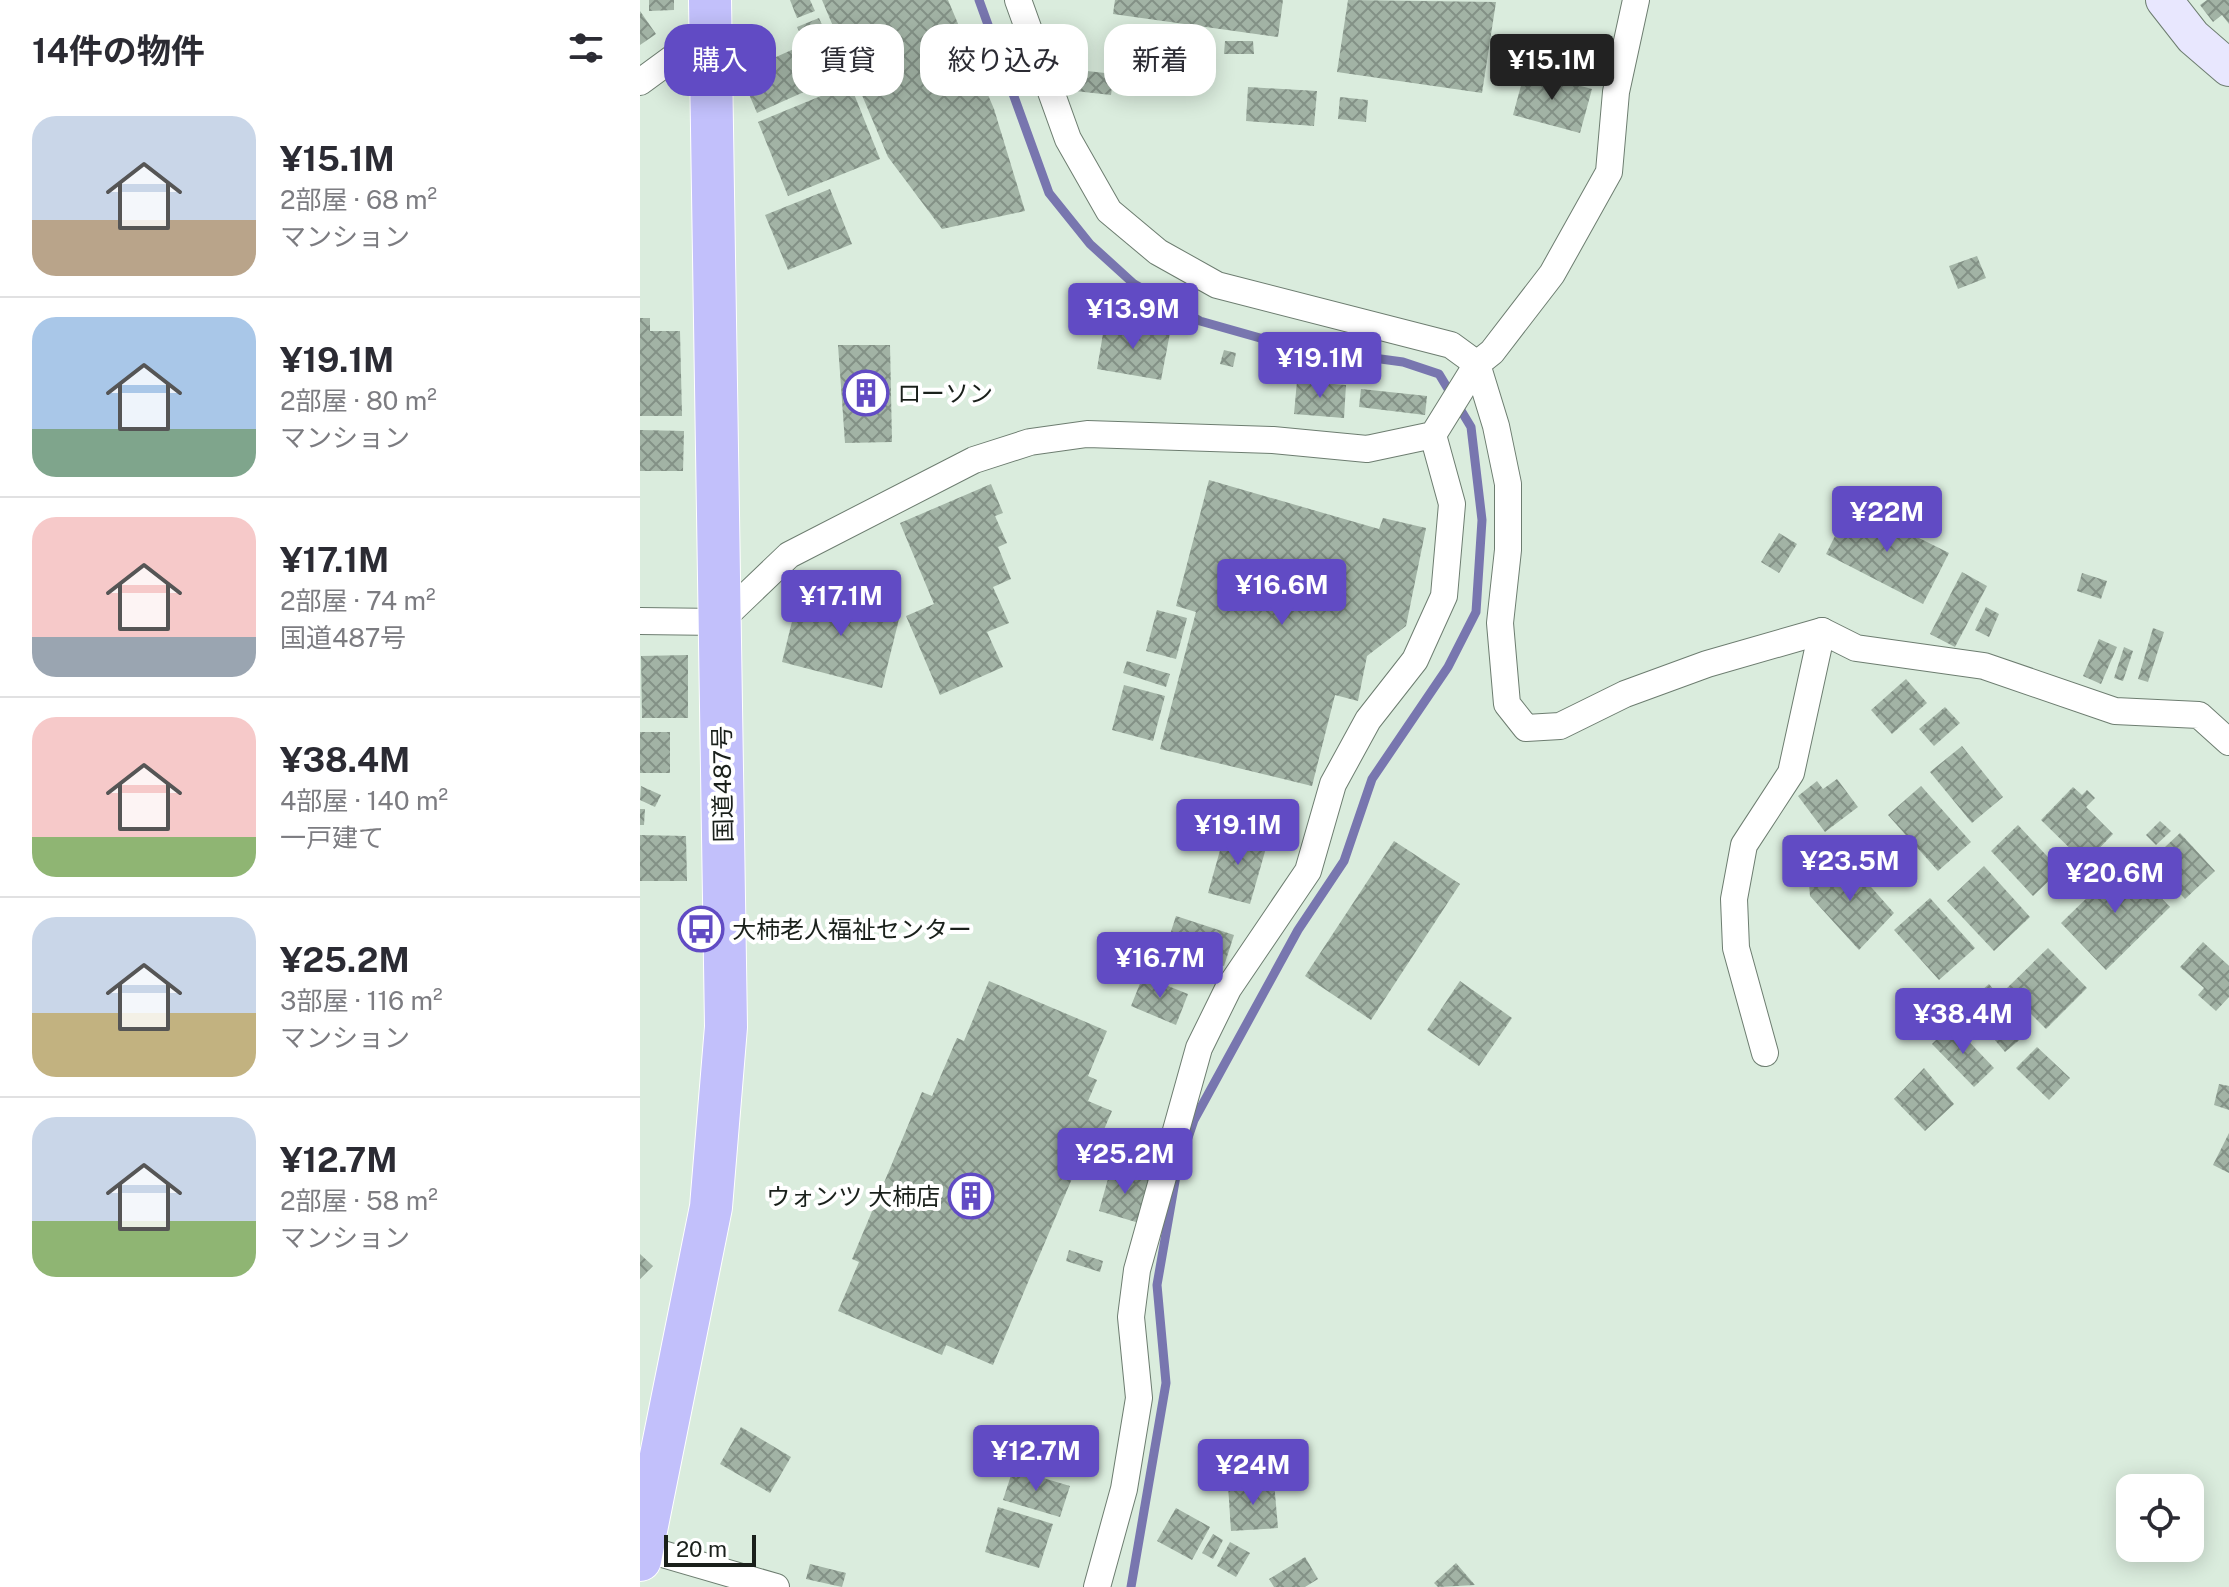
<!DOCTYPE html>
<html lang="ja">
<meta charset="utf-8">
<style>
body{margin:0;font-family:"Public Sans","Noto Sans JP",sans-serif;background:#f2f2f3;color:#2b2b33;height:100vh;display:flex;flex-direction:column;font-size:30px;white-space:nowrap}
*{box-sizing:border-box;margin:0}
p{font-size:26px;color:#7c7c81}
.icon{flex:none;width:44px;height:44px;fill:none;stroke:currentColor;stroke-width:2;stroke-linecap:round;stroke-linejoin:round}
.map{position:relative;flex:1;overflow:hidden}
.side{display:flex;flex-direction:column;background:#fff;width:640px}
.side>*{flex:none}
.banner{position:absolute;left:24px;top:24px;width:760px;height:72px;display:flex;gap:16px}
.buttons{position:absolute;left:1476px;top:1474px;display:grid;gap:16px}
.buttons a{display:grid;place-items:center;width:88px;height:88px;border-radius:16px;background:#fff;box-shadow:0 4px 20px #0003;font-size:40px}
.scale{position:absolute;left:24px;bottom:20px;width:92px;box-sizing:border-box;padding-left:8px;border:4px solid #1a201b;border-top:0;font-size:22px;line-height:28px;white-space:nowrap;color:#1a201b;-webkit-text-stroke:6px #fff;paint-order:stroke}
.price{position:absolute;translate:-50% -68px;padding:0 18px;border-radius:8px;background:#614bc4;color:#fff;font-size:26px;line-height:52px;filter:drop-shadow(0 2px 4px #0008)}
.price::after{content:'';position:absolute;left:50%;top:48px;width:24px;height:18px;margin-left:-12px;background:inherit;clip-path:polygon(0 0,100% 0,50% 100%)}
.price.current{background:#222;color:#fff}
ul{padding:0;list-style:none}
li{display:flex;align-items:center;gap:24px;height:200px;padding:0 32px}
li+li{border-top:2px solid #e1e1e2}
li span{display:grid;place-items:center;flex:none;width:224px;height:160px;border-radius:24px;color:#555}
li>.icon{margin-inline-start:auto}
span .icon{width:96px;height:96px;fill:#fffc;stroke-width:1}
li b{font-size:34px}
h2{display:flex;justify-content:space-between;align-items:center;height:96px;padding:0 32px;font-size:34px}
.chip{padding:0 28px;border-radius:24px;background:#fff;box-shadow:0 4px 20px #0003;font-size:28px;line-height:72px}
.chip.current{background:#614bc4;color:#fff}
main{display:flex;flex:1;min-height:0}
.map>svg:first-child{display:block}
.lines{fill:none;stroke-linecap:round;stroke-linejoin:round}
.stream{stroke:#7876af;stroke-width:9}
.building{fill:url(#building-cross-hatch)}
.minor-casing{stroke:#6d7d70;stroke-width:28}
.secondary-casing{stroke:#6d7d70;stroke-width:38}
.trunk-casing{stroke:#fff;stroke-width:44}
.minor{stroke:#fff;stroke-width:26}
.secondary{stroke:#e8e7fe;stroke-width:36}
.trunk{stroke:#c2c0fb;stroke-width:42}
.labels{text-anchor:middle;dominant-baseline:central;stroke-width:8;stroke-linejoin:round;paint-order:stroke}
.poi-label{font-size:24px;fill:#1a201b;stroke:#fff;text-anchor:start}
.street-label{font-size:24px;fill:#1a201b;stroke:#fff}
</style>
<main>
<section class="side">
<h2>14件の物件<svg class="icon" aria-label="filters" viewBox="0 0 24 24"><path d="M4 7h16M4 17h16"/><circle cx="9" cy="7" r="2"/><circle cx="15" cy="17" r="2"/></svg></h2>
<ul>
<li><span style="background:linear-gradient(#c9d6e8 65%,#b9a48a 0)"><svg class="icon" aria-label="home" viewBox="0 0 24 24"><path d="M3 11l9-7 9 7M6 9v11h12V9"/></svg></span><div><b>¥15.1M</b><p>2部屋 · 68 m²</p><p>マンション</p></div></li>
<li><span style="background:linear-gradient(#a9c7e8 70%,#7fa58c 0)"><svg class="icon" aria-label="home" viewBox="0 0 24 24"><path d="M3 11l9-7 9 7M6 9v11h12V9"/></svg></span><div><b>¥19.1M</b><p>2部屋 · 80 m²</p><p>マンション</p></div></li>
<li><span style="background:linear-gradient(#f6c9c9 75%,#9aa5b1 0)"><svg class="icon" aria-label="home" viewBox="0 0 24 24"><path d="M3 11l9-7 9 7M6 9v11h12V9"/></svg></span><div><b>¥17.1M</b><p>2部屋 · 74 m²</p><p>国道487号</p></div></li>
<li><span style="background:linear-gradient(#f6c9c9 75%,#8fb573 0)"><svg class="icon" aria-label="home" viewBox="0 0 24 24"><path d="M3 11l9-7 9 7M6 9v11h12V9"/></svg></span><div><b>¥38.4M</b><p>4部屋 · 140 m²</p><p>一戸建て</p></div></li>
<li><span style="background:linear-gradient(#c9d6e8 60%,#c2b280 0)"><svg class="icon" aria-label="home" viewBox="0 0 24 24"><path d="M3 11l9-7 9 7M6 9v11h12V9"/></svg></span><div><b>¥25.2M</b><p>3部屋 · 116 m²</p><p>マンション</p></div></li>
<li><span style="background:linear-gradient(#c9d6e8 65%,#8fb573 0)"><svg class="icon" aria-label="home" viewBox="0 0 24 24"><path d="M3 11l9-7 9 7M6 9v11h12V9"/></svg></span><div><b>¥12.7M</b><p>2部屋 · 58 m²</p><p>マンション</p></div></li>
</ul>
</section>
<div class="map">
<svg width="1589" height="1587" viewBox="0 0 1589 1587">
<defs>
<pattern id="building-cross-hatch" width="8" height="8" patternUnits="userSpaceOnUse" patternTransform="scale(2)"><rect width="8" height="8" fill="#a2b3a5"/><path d="M0 0l8 8M0 8l8-8" fill="none" stroke="#839186"/></pattern>
</defs>
<rect width="100%" height="100%" fill="#daecdd"/>
<g class="lines">
<polyline class="stream" points="339,0 409,193 450,244 494,284 560,321 652,347 763,362 799,374 831,427 842,520 836,612 808,667 732,779 704,861 658,930 554,1120 537,1170 517,1285 526,1383 491,1587"/>
</g>
<g class="building">
<polygon points="9,0 34,0 34,10 9,11"/>
<polygon points="150,0 170,0 175,11 157,18"/>
<polygon points="182,0 308,0 354,109 385,211 302,229 248,157"/>
<polygon points="475,0 643,0 638,37 473,14"/>
<polygon points="708,0 856,2 842,93 697,72"/>
<polygon points="1567,0 1589,0 1589,24 1582,15 1573,22 1560,5"/>
<polygon points="0,11 16,34 0,45"/>
<polygon points="179,18 204,74 117,113 100,73 165,44 157,27"/>
<polygon points="585,41 613,41 614,54 584,54"/>
<polygon points="438,70 474,74 471,95 435,91"/>
<polygon points="885,71 952,89 940,133 873,115"/>
<polygon points="210,84 240,159 148,196 118,122"/>
<polygon points="608,87 677,91 674,126 606,121"/>
<polygon points="700,97 728,100 726,122 698,119"/>
<polygon points="190,189 212,244 148,270 125,215"/>
<polygon points="1337,256 1346,278 1318,289 1309,266"/>
<polygon points="0,318 10,318 10,331 40,331 42,416 0,416"/>
<polygon points="465,322 530,333 521,380 457,369"/>
<polygon points="198,345 250,345 252,442 205,443"/>
<polygon points="584,350 596,353 593,367 580,364"/>
<polygon points="657,381 706,385 704,418 654,414"/>
<polygon points="721,389 787,396 785,415 719,407"/>
<polygon points="0,430 44,431 43,471 0,471"/>
<polygon points="569,480 739,529 743,518 786,528 766,626 727,656 718,701 695,695 672,786 520,749 556,612 536,606"/>
<polygon points="351,484 363,513 355,516 367,543 358,547 371,579 353,587 369,623 347,632 363,667 300,695 266,616 294,604 260,523"/>
<polygon points="1211,504 1309,553 1283,604 1186,554"/>
<polygon points="1139,533 1157,544 1139,573 1121,562"/>
<polygon points="1322,572 1347,586 1315,647 1290,634"/>
<polygon points="1442,573 1467,581 1461,599 1437,591"/>
<polygon points="160,589 260,615 242,688 142,662"/>
<polygon points="1346,607 1359,614 1349,637 1335,630"/>
<polygon points="517,610 547,618 536,659 506,651"/>
<polygon points="1513,628 1524,632 1508,682 1498,679"/>
<polygon points="1459,639 1477,647 1461,684 1443,676"/>
<polygon points="1484,647 1493,651 1483,681 1474,678"/>
<polygon points="48,655 48,718 2,718 1,656"/>
<polygon points="487,661 530,674 526,687 483,673"/>
<polygon points="1266,679 1287,703 1252,734 1231,710"/>
<polygon points="484,685 525,696 513,741 472,730"/>
<polygon points="1305,707 1320,723 1294,746 1279,729"/>
<rect x="0" y="732" width="30" height="41"/>
<polygon points="1322,746 1363,797 1332,823 1290,772"/>
<polygon points="1197,779 1218,807 1185,832 1158,796 1177,781 1183,789"/>
<polygon points="1,786 21,795 15,807 0,800"/>
<polygon points="1281,786 1331,842 1298,871 1248,815"/>
<polygon points="1433,787 1442,795 1447,790 1455,798 1446,807 1473,834 1445,863 1401,820"/>
<polygon points="0,809 5,809 4,825 0,825"/>
<polygon points="1520,821 1531,831 1516,845 1506,835"/>
<polygon points="1378,825 1420,870 1393,896 1351,851"/>
<polygon points="586,829 628,841 610,904 568,893"/>
<polygon points="1540,833 1575,871 1545,899 1510,861"/>
<polygon points="0,835 46,836 47,881 0,881"/>
<polygon points="754,841 820,884 731,1020 665,976"/>
<polygon points="1198,860 1201,869 1209,862 1254,913 1219,950 1170,896 1169,884"/>
<polygon points="1485,861 1530,907 1466,970 1421,923"/>
<polygon points="1344,866 1390,917 1354,951 1307,901"/>
<polygon points="1290,898 1335,948 1299,980 1254,930"/>
<polygon points="536,916 594,935 584,966 526,947"/>
<polygon points="1563,942 1589,966 1589,997 1576,1011 1558,995 1564,988 1540,967"/>
<polygon points="1408,948 1447,988 1406,1029 1366,989"/>
<polygon points="503,976 548,994 536,1025 491,1006"/>
<polygon points="349,981 467,1031 448,1076 457,1080 448,1101 472,1111 462,1134 453,1129 353,1365 306,1345 302,1355 198,1311 219,1262 212,1259 282,1092 292,1096 317,1038 324,1041"/>
<polygon points="820,981 872,1018 839,1066 787,1030"/>
<polygon points="1349,984 1389,1032 1365,1052 1325,1005"/>
<polygon points="1312,1024 1354,1068 1334,1087 1292,1044"/>
<polygon points="1397,1047 1430,1078 1409,1100 1376,1068"/>
<polygon points="1284,1068 1314,1104 1285,1131 1254,1099"/>
<polygon points="1579,1084 1589,1086 1589,1110 1574,1105"/>
<polygon points="1589,1133 1589,1173 1573,1165"/>
<polygon points="465,1148 515,1162 511,1174 462,1160"/>
<polygon points="471,1168 512,1181 499,1223 459,1211"/>
<polygon points="429,1250 463,1261 460,1272 426,1261"/>
<polygon points="0,1254 13,1266 0,1279"/>
<polygon points="101,1427 151,1457 130,1493 80,1464"/>
<polygon points="603,1445 606,1466 589,1468 586,1447"/>
<polygon points="373,1469 430,1486 420,1517 363,1500"/>
<polygon points="634,1482 638,1528 591,1531 588,1485"/>
<polygon points="358,1507 413,1524 399,1568 345,1552"/>
<polygon points="536,1508 570,1527 552,1560 517,1541"/>
<polygon points="573,1534 583,1540 573,1559 562,1553"/>
<polygon points="590,1542 610,1553 596,1577 577,1566"/>
<polygon points="665,1557 678,1579 665,1587 634,1587 629,1579"/>
<polygon points="816,1563 835,1585 798,1587 794,1583"/>
<polygon points="170,1564 206,1573 202,1587 166,1579"/>
</g>
<g class="lines">
<g class="minor-casing">
<g id="minor">
<polyline points="378,0 428,139 469,211 518,252 577,285 811,345 837,364 856,426 868,484 868,550 860,623 867,704 886,728 920,726 985,694 1067,664 1182,631 1216,648 1344,666 1475,711 1559,715 1589,742"/>
<polyline points="0,82 71,30"/>
<polyline points="0,621 79,622 149,555 334,460 390,442 447,434 633,440 727,449 793,435 837,364 852,352 912,274 969,172 976,92 996,0"/>
<polyline points="1125,1053 1096,948 1094,899 1104,845 1151,773 1182,631"/>
<polyline points="2,1548 136,1587"/>
<polyline points="457,1587 484,1489 499,1398 491,1317 497,1270 559,1048 588,989 668,871 693,784 728,720 775,660 804,596 812,504 793,435"/>
</g>
</g>
<g class="secondary-casing">
<polyline id="secondary" points="1524,0 1553,37 1589,68"/>
</g>
<g class="trunk-casing">
<polyline id="trunk" points="0,1560 71,1207 86,1027 70,0"/>
</g>
<use href="#minor" class="minor"/>
<use href="#secondary" class="secondary"/>
<use href="#trunk" class="trunk"/>
</g>
<defs>
<g id="building-ring" transform="scale(2.3)"><circle r="9.5" fill="#fff" stroke="#614bc4" stroke-width="1.5"/><path d="M-4-6H4V6H1V3H-1V6H-4ZM-2.5-4.3h1.7v1.8h-1.7ZM.8-4.3h1.7v1.8H.8ZM-2.5-1h1.7V.8h-1.7ZM.8-1h1.7V.8H.8Z" fill="#614bc4"/></g>
<g id="bus-ring" transform="scale(2.3)"><circle r="9.5" fill="#fff" stroke="#614bc4" stroke-width="1.5"/><path d="M-5-6H5V4H4V6H2V4H-2V6H-4V4H-5ZM-3.5-4V0h7V-4ZM-3.5 1.2v1.5H-2V1.2ZM2 1.2v1.5H3.5V1.2Z" fill="#614bc4"/></g>
</defs>
<g fill-rule="evenodd">
<use href="#building-ring" x="226" y="393"/>
<use href="#bus-ring" x="61" y="929"/>
<use href="#building-ring" x="331" y="1196"/>
</g>
<g class="labels">
<g class="poi-label">
<text x="257" y="393">ローソン</text>
<text x="92" y="929">大柿老人福祉センター</text>
<text x="300" y="1196" text-anchor="end">ウォンツ 大柿店</text>
</g>
<g class="street-label">
<text transform="translate(82 784) rotate(-91)">国道487号</text>
</g>
</g>
</svg>
<div class="buttons">
<a><svg class="icon" aria-label="locate" viewBox="0 0 24 24"><circle cx="12" cy="12" r="6"/><path d="M12 2v4M12 18v4M2 12h4M18 12h4"/></svg></a>
</div>
<div class="scale">20 m</div>
<b class="price current" style="left:912px;top:102px">¥15.1M</b>
<b class="price" style="left:493px;top:351px">¥13.9M</b>
<b class="price" style="left:680px;top:400px">¥19.1M</b>
<b class="price" style="left:1247px;top:554px">¥22M</b>
<b class="price" style="left:642px;top:627px">¥16.6M</b>
<b class="price" style="left:201px;top:638px">¥17.1M</b>
<b class="price" style="left:598px;top:867px">¥19.1M</b>
<b class="price" style="left:1210px;top:903px">¥23.5M</b>
<b class="price" style="left:1475px;top:915px">¥20.6M</b>
<b class="price" style="left:520px;top:1000px">¥16.7M</b>
<b class="price" style="left:1323px;top:1056px">¥38.4M</b>
<b class="price" style="left:485px;top:1196px">¥25.2M</b>
<b class="price" style="left:396px;top:1493px">¥12.7M</b>
<b class="price" style="left:613px;top:1507px">¥24M</b>
<div class="banner">
<a class="chip current">購入</a>
<a class="chip">賃貸</a>
<a class="chip">絞り込み</a>
<a class="chip">新着</a>
</div>
</div>
</main>
